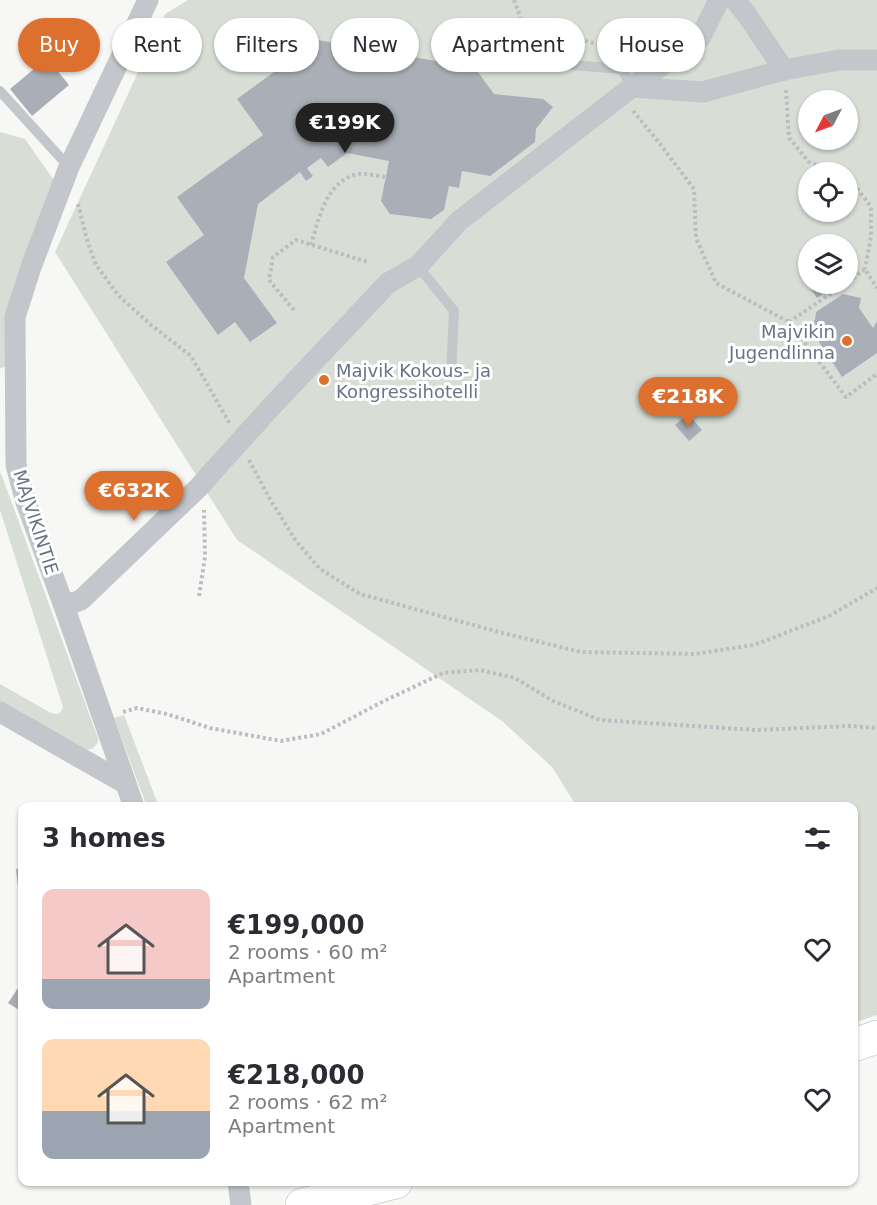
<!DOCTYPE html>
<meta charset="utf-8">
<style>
body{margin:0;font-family:"DejaVu Sans",sans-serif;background:#f7f7f7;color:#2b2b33;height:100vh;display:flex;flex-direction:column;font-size:22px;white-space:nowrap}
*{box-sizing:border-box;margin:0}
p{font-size:20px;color:#7c7c81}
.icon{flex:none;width:33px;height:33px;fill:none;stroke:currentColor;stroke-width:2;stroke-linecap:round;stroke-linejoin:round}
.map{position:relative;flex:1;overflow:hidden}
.side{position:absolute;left:18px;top:802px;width:840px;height:384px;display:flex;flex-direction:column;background:#fff;border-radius:12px;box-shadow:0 2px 4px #0004}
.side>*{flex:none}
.guide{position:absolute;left:18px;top:18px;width:842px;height:54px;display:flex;gap:12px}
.needle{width:39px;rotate:229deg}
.buttons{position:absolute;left:798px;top:90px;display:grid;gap:12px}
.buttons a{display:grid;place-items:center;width:60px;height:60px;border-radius:50%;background:#fff;box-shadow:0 2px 4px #0004;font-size:30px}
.price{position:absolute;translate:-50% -51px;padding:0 14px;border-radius:21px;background:#dd6f2f;color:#fff;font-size:20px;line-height:39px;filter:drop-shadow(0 2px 3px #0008)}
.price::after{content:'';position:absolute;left:50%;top:36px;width:18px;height:14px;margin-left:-9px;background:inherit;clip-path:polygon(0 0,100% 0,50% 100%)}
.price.current{background:#222;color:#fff}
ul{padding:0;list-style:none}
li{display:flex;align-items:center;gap:18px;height:150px;padding:0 24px}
li span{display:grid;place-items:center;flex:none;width:168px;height:120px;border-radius:12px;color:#555}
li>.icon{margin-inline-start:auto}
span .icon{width:72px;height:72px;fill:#fffc;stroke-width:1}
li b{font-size:26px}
h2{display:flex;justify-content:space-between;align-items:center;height:72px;padding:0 24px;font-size:26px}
.chip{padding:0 21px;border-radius:27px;background:#fff;box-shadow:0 2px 4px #0004;font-size:21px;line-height:54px}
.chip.current{background:#dd6f2f;color:#fff}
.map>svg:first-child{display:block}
.green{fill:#d8ded6;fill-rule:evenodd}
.building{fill:#aaafb7}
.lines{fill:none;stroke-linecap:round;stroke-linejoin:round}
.trunk-casing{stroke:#b6b9bc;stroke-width:34}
.path{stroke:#bbbdc0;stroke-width:4;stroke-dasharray:3 3;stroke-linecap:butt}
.service{stroke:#c3c6ca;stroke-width:10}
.minor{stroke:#c3c6ca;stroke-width:21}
.trunk{stroke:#fff;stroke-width:33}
.minor-bridge{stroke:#c3c6ca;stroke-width:21}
.poi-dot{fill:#dd6f2f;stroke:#fff;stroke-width:2}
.labels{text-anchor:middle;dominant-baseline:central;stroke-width:6;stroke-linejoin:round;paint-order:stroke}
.poi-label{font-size:18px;fill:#687485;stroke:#fff;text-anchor:end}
.street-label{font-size:18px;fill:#687485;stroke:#fff}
</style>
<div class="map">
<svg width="877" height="1205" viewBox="0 0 877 1205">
<rect width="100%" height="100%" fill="#f7f8f5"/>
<g class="green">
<path d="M188,0h689v1015l-23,8v-216h-277l-25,-40 -50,-46 -265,-181 -182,-288 110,-238zM808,100h40v40h-40zM808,172h40v40h-40zM808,244h40v40h-40z"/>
<polygon points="0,132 25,139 60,189 27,278 15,365 0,368"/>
<polygon points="0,473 2,476 98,738 98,743 92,749 86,750 0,703 0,684 51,713 57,714 61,712 63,707 0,510"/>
<polygon points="124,715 159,807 147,807 114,718"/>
</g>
<g class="building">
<polygon points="318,40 475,68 494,94 543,99 553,107 536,129 535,142 490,176 462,171 459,188 449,186 444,210 431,219 390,214 381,201 389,161 347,153 328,167 321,158 307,168 313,176 306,181 300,172 258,204 244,278 277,323 250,342 235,322 218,335 166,262 204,235 177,197 263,135 237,99"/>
<polygon points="47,58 69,85 32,116 10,89"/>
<polygon points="808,280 808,284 833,284 835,286 817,298 806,282"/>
<polygon points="843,294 861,298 859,308 873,328 877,321 877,353 842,377 808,325 815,320 816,312"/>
<polygon points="688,414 702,430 689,441 675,425"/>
<polygon points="22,868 22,905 20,905 16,869"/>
<polygon points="20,985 22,987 22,1005 19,1010 8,1003"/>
</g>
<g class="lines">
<g class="trunk-casing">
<g id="trunk">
<polyline points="854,1045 877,1037"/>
<polyline points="302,1205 396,1182"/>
</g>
</g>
<g class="path">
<polyline points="514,0 521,19 559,24 576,38 616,50 617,53"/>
<polyline points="786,90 789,138 809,162 831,172"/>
<polyline points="633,111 657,140 694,189 696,238 716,283 789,322 846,397 877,374"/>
<polyline points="848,181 854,184 871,207 871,237 865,269"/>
<polyline points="78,204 87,240 96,265 119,296 151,325 191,356 230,424"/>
<path d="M311,245c8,-27 15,-64 47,-71 8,-1 19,2 28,3"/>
<polyline points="848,282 865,269 877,288"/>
<polyline points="294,310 269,280 273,257 296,240 368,262"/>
<polyline points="789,322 845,284"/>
<polyline points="249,460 271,501 296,541 320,569 360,594 499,632 581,652 695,654 754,645 829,616 877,588"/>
<polyline points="199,596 205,557 204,510"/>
<polyline points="123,712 137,708 167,714 210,728 281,741 321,734 384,701 443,673 480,670 515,678 553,701 600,720 756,730 849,726 877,728"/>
</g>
<g class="service">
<polyline points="508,60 622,69 632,87"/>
<polyline points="0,91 69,167"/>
<polyline points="418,266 454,311 451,375"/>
</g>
<g class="minor">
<polyline points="735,0 747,15 784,70"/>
<polyline points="632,87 703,92 784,70 839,60 877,60"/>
<polyline points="271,407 388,283 418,266 459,221 632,87 700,38 719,0"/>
<polyline points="64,606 81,600 199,487 214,470"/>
<polyline points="0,712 126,784"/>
<polyline points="134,807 64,606 26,502 16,465 15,317 31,267 69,167 148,0"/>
<polyline points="238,1182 241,1205"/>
</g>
<use href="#trunk" class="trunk"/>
<polyline class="minor-bridge" points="214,470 271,407"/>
</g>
<g class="poi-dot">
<circle cx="847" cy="341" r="6"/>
<circle cx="324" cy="380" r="6"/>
</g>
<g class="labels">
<g class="poi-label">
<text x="835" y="331">Majvikin<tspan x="835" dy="21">Jugendlinna</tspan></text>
<text x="336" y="370" text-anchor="start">Majvik Kokous- ja<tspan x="336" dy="21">Kongressihotelli</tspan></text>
</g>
<g class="street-label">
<text transform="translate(36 522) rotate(72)">MAJVIKINTIE</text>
</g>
</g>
</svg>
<div class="buttons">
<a><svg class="needle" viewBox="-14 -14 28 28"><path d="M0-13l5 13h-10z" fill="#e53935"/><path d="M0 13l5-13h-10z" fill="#7c7c81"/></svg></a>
<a><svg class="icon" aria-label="locate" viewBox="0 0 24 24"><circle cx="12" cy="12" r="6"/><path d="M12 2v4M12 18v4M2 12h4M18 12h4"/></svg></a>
<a><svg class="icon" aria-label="layers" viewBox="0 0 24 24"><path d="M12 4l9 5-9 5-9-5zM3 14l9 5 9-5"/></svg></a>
</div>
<b class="price current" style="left:345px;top:154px">€199K</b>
<b class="price" style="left:688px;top:428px">€218K</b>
<b class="price" style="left:134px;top:522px">€632K</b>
<div class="guide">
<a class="chip current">Buy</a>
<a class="chip">Rent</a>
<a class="chip">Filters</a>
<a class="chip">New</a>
<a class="chip">Apartment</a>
<a class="chip">House</a>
</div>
<section class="side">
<h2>3 homes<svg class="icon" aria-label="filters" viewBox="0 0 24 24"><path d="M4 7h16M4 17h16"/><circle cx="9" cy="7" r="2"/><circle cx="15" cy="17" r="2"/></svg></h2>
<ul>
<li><span style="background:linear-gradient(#f6c9c9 75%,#9aa5b1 0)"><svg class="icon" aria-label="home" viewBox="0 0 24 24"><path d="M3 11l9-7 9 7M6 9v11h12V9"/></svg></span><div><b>€199,000</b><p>2 rooms · 60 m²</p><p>Apartment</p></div><svg class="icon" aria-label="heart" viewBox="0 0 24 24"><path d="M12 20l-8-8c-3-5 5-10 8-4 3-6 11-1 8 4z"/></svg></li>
<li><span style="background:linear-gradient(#ffd9b3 60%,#9aa5b1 0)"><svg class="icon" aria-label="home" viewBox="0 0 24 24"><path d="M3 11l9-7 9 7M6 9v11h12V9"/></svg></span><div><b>€218,000</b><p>2 rooms · 62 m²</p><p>Apartment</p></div><svg class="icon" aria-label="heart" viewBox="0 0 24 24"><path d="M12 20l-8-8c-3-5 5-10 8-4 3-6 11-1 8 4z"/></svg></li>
</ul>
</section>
</div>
